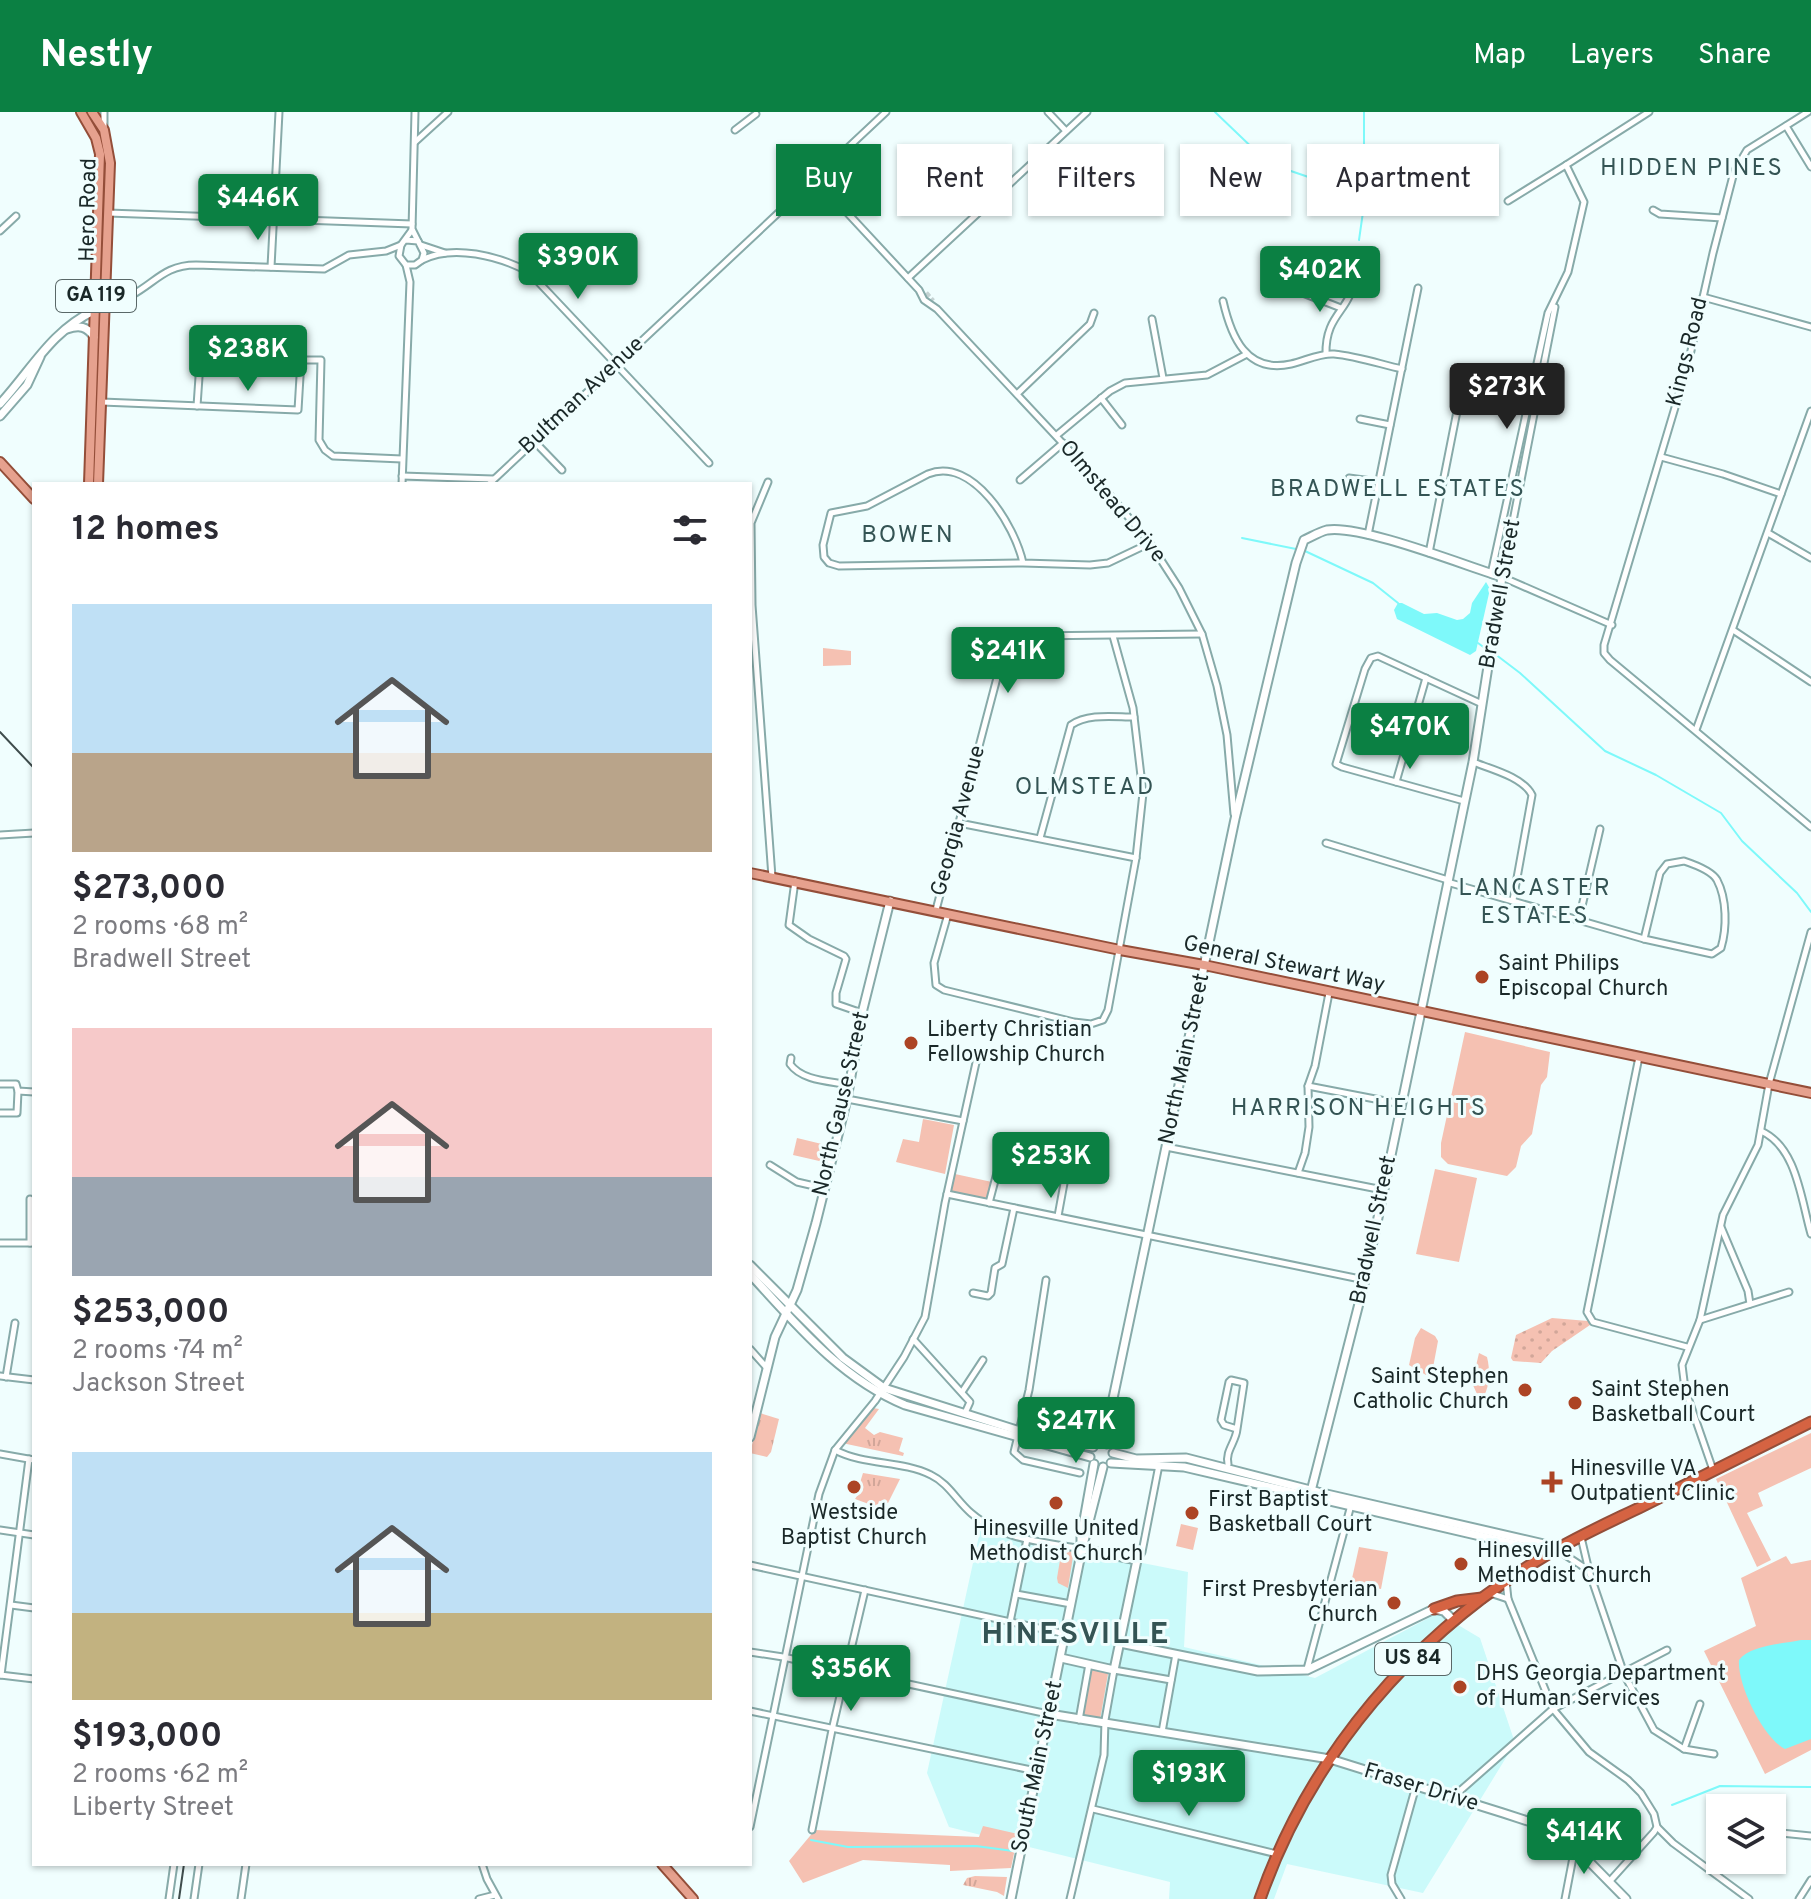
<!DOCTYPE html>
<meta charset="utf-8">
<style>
body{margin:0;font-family:Overpass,sans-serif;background:#f7f7f7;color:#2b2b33;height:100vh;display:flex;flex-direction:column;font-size:30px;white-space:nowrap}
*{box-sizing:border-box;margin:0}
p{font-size:26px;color:#7c7c81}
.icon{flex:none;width:44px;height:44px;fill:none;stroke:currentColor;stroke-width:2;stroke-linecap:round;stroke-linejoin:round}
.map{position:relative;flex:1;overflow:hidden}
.side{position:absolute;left:32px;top:370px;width:720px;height:1384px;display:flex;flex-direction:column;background:#fff;border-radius:0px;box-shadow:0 2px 6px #0004}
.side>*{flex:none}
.top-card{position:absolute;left:776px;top:32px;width:760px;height:72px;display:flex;gap:16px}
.buttons{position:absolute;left:1706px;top:1682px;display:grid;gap:16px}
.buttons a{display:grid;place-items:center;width:80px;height:80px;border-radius:0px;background:#fff;box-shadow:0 2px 6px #0004;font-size:40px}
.price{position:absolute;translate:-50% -68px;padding:0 18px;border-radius:8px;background:#0b8043;color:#fff;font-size:26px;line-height:52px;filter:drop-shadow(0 2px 4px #0008)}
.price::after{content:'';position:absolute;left:50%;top:48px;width:24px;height:18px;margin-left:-12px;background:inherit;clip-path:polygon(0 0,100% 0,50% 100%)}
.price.on{background:#222;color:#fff}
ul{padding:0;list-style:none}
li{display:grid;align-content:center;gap:16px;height:424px;padding:0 40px}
li span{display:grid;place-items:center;height:248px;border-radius:0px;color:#555}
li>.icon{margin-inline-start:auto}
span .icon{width:144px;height:144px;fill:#fffc;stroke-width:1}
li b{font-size:34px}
h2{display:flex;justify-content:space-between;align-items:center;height:96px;padding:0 40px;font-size:34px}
.chip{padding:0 28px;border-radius:0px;background:#fff;box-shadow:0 2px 6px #0004;font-size:28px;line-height:72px}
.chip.on{background:#0b8043;color:#fff}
header{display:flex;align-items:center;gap:48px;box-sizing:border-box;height:112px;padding:0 40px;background:#0b8043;color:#fff}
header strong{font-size:38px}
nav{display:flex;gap:44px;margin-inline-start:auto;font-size:28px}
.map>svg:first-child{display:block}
.built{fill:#cbfafa}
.grass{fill:url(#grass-tufts)}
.park{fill:#f5c1b2}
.garden{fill:url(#garden-dots)}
.water{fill:#7ef9fa}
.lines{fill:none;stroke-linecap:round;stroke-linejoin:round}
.stream{stroke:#7ef9fa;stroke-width:2}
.street-tunnel{stroke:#c5d3d3;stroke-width:5;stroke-dasharray:5 2.5;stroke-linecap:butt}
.street-casing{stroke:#87aaa9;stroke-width:9}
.secondary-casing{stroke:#87aaa9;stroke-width:11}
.primary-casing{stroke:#944e39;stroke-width:12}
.highway-casing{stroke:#944e39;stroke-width:13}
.street{stroke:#fff;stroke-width:5}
.secondary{stroke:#fff;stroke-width:7}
.primary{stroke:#e6a18e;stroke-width:8}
.highway{stroke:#d56342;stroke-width:9}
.rail{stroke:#3f4d4d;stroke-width:2}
.poi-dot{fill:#ac4424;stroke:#f0fefe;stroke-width:3}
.labels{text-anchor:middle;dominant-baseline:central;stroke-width:6;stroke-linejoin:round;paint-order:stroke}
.shield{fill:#f0fefe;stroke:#5a6868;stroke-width:2}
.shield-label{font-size:20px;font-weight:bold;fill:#1a2828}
.street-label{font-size:22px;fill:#1a2828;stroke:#f0fefe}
.poi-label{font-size:22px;fill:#1a2828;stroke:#f0fefe;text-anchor:start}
.neighbourhood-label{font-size:24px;letter-spacing:2px;fill:#345454;stroke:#f0fefe}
.district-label{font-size:30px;font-weight:bold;letter-spacing:2px;fill:#345454;stroke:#f0fefe}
</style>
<header>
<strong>Nestly</strong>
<nav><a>Map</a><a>Layers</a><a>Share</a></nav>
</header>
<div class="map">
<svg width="1811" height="1787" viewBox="0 0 1811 1787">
<defs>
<pattern id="grass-tufts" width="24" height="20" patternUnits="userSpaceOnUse" patternTransform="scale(2)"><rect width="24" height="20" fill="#f5c1b2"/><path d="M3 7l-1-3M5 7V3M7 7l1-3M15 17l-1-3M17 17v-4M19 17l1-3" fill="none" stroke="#d1a699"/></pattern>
<pattern id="garden-dots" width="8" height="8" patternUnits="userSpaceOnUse" patternTransform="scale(2)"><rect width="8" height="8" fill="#f5c1b2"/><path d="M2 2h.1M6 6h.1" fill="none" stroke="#d1a699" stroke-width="1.8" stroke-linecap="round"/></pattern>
</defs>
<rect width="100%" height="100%" fill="#f0fefe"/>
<polygon class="built" points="980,1419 1188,1460 1184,1535 1315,1566 1438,1501 1480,1526 1515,1631 1423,1781 1287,1752 1274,1787 1169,1787 1170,1770 949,1715 927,1661"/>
<g class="grass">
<polygon points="873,1296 879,1297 865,1316 874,1323 880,1320 903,1326 899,1339 904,1341 903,1344 842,1331"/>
<polygon points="760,1301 779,1307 771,1340 767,1345 750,1341"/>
<polygon points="863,1361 900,1367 888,1391 879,1389 877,1395 855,1387 861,1378 858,1377"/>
<polygon points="975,1764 1007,1765 1004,1784 997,1780 963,1773 967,1766"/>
</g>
<g class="park">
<polygon points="823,536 851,539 851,553 823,554"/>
<polygon points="1465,920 1550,940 1547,965 1541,973 1532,1022 1521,1034 1516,1055 1507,1064 1448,1052 1441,1045 1441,1031"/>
<polygon points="923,1007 954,1013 945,1062 896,1050 903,1027 919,1030"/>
<polygon points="797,1026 830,1034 828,1051 793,1043"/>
<polygon points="1435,1057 1477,1066 1459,1150 1416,1142"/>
<polygon points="955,1062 992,1070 988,1088 950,1080"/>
<polygon points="1421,1216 1435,1224 1438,1229 1432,1261 1426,1263 1409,1253 1415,1226"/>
<path d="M1479,1241l8,4c3,11 3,28 -3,39l-7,-2 -5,-11z"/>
<polygon points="1811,1321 1811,1356 1758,1381 1763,1394 1747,1401 1771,1448 1757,1455 1716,1367"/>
<polygon points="1181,1412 1198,1416 1193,1438 1176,1434"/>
<polygon points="1359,1435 1388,1440 1381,1477 1351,1471"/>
<polygon points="1062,1436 1074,1438 1068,1476 1058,1471 1057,1466"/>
<polygon points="1786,1444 1791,1452 1811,1448 1811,1638 1765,1662 1704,1539 1756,1514 1741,1466"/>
<polygon points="1094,1556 1107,1559 1108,1562 1100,1608 1082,1604 1090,1561"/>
<polygon points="983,1714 1018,1722 1011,1756 950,1759 950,1753 863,1748 803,1771 789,1749 815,1718 979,1725"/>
</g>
<polygon class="garden" points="1552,1206 1588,1209 1590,1213 1552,1239 1541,1251 1513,1249 1511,1246 1516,1223"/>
<g class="water">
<path d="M1204,46l9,5 2,39 -6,10 -11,1c-9,-15 -10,-41 1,-54z"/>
<polygon points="1486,470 1490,477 1476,539 1470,543 1397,507 1394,498 1398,491 1402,491 1424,502 1437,501 1457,508 1463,507 1470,501 1472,491"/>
<path d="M1801,1528h10v99l-26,10c-22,-11 -48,-65 -46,-89 11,-15 44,-16 62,-20z"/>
</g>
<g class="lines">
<g class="stream">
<polyline points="1215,0 1262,45 1285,57 1326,71 1364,93"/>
<polyline points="1359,128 1364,93 1364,0"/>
<polyline points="1242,426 1296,437"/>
<polyline points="1305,439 1373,471 1398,491"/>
<polyline points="1478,531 1486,537"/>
<polyline points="1495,542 1520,561 1605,639 1656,663 1721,701 1742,729 1797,781 1811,800"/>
<polyline points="1672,1693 1720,1674 1811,1675"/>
<polyline points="811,1728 848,1735 976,1734 1013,1739"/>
</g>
<polyline class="street-tunnel" points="926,181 933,189"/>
<g class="street-casing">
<g id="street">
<polyline points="415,0 412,117 418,129"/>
<polyline points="1048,0 1066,19"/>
<polyline points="1808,0 1747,38 1734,60 1713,141 1688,252 1604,533 1604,541 1610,548 1811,715"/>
<polyline points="1786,14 1811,55"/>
<polyline points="104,17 104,0"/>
<polyline points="735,18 756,2"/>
<polyline points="415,30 448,0"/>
<polyline points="815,66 919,178 924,188 937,197 1098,369 1150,431 1179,476 1202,522 1217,574 1227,623 1234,702"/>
<polyline points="1508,89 1566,53"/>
<polyline points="1653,98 1660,102 1722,106"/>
<polyline points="108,101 412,112"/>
<polyline points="0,119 16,104"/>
<polyline points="406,128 418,129 424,141 422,148 415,153 406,153 399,144 401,133 412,118"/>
<polyline points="421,133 445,141"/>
<path d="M422,148c31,-16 77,-4 107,12l180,191"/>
<polyline points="271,155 279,0"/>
<polyline points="908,166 1087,0"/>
<polyline points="1295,178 1341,196"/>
<polyline points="1703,185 1811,215"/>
<path d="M1223,189c8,35 23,73 68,63 14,-3 28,-11 43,-10 22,2 46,10 68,15"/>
<polyline points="1555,195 1502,465 1612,513"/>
<path d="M95,198c13,-5 26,-9 37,-15 24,-13 33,-30 64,-30l128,4 25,-14 37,-4 15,-6"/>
<polyline points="1152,207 1163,266"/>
<path d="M1326,242c-1,-42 27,-43 27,-77"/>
<polyline points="1017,282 1090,212 1094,201"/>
<polyline points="1101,286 1122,313"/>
<polyline points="102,290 298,298 301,248 321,248 319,328 325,338 333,344 402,347"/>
<polyline points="197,294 201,236"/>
<polyline points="1360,307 1390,313"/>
<polyline points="1057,323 1110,279 1125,271 1207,263 1247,242"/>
<polyline points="534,329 562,358"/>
<polyline points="1661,345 1723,362 1781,382"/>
<polyline points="402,364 493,367"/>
<polyline points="1349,366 1379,370"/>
<polyline points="1020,368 1063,331"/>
<polyline points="768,370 751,411 752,493 772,765"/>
<polyline points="402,372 410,170 406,153"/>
<polyline points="489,372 886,0"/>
<polyline points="1768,421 1811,446"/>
<polyline points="1368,423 1418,176"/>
<polyline points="1429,441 1460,284"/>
<path d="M1023,451c-8,-37 -50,-107 -95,-89l-61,32 -36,7 -8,32 1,12 5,6 10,3 184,-3 67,2 18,-2 42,-20"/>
<polyline points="1491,462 1548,201 1568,160 1584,90 1566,53 1649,0"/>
<polyline points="1733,518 1811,570"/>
<polyline points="1696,618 1811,299"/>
<path d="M1473,650c18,7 50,15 59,33l-19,105"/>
<polyline points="1396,670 1426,566"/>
<polyline points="1464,689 1342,655 1336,652 1365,557 1371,546 1378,544 1482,592"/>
<polyline points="959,711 1136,746"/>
<polyline points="0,723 34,721"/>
<path d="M1040,726l31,-113c17,-12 43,-8 63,-8"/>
<polyline points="1326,731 1448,768"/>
<path d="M1684,749c9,3 28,10 33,19 10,19 10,48 4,68l-9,6 -68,-15 16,-66 7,-9z"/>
<polyline points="795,769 789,813 809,827 844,844 846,847 836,881 836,892 862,901"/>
<polyline points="1447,770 1644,827"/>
<polyline points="936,798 1003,543 1010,530 1027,524 1202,522"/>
<polyline points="948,802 934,851 936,873 944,878 1074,910 1091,912 1103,908 1108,898 1136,746 1143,681 1133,596 1113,524"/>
<polyline points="1579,807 1600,717"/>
<polyline points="1639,945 1587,1200 1593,1210 1687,1235"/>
<path d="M791,946l-1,6c12,17 40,17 59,21"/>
<polyline points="0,972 16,972 18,979 34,980"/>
<polyline points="1308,974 1401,992"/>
<polyline points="847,987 963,1009"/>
<polyline points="0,1001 17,1001 18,979"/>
<path d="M1761,1019c36,16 40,69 50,103"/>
<polyline points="1166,1035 1383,1078"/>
<polyline points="770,1053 797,1070 823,1076"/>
<polyline points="1298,1061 1305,1041 1309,1015 1308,974 1315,954 1329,881"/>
<polyline points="947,1082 1365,1168"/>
<polyline points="989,1091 1002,1042 1009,1038 1065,1051 1067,1055 1058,1104"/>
<polyline points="1721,1115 1748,1179 1750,1192"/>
<polyline points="0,1131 34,1131"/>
<polyline points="30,1131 30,1087"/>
<polyline points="1046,1168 1029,1278 1014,1340 1023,1348 1080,1361"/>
<polyline points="973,1181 988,1184 991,1181 995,1156 1002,1152 1014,1096"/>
<polyline points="1700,1208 1789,1180"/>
<polyline points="913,1227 970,1290 965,1301"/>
<polyline points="750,1237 767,1256"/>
<polyline points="0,1264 34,1268"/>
<polyline points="6,1265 15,1211"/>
<polyline points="962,1280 983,1248"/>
<path d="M835,1338c30,16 66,10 96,25 17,8 26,26 40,38 31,27 72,29 111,36"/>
<polyline points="0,1342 34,1348"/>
<path d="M1228,1352c-3,-13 8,-22 9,-35l-13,-4 -3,-5 8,-38 2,-2 13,3 -7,46"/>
<polyline points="1713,1358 1685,1277 1682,1253 1700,1208 1723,1103 1758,1033 1769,972 1811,820"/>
<polyline points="0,1418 34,1423"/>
<polyline points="1581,1425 1589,1459 1624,1562 1654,1618 1684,1637 1714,1642"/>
<polyline points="1556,1437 1588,1458"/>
<polyline points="1137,1448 1142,1440 1159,1353"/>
<polyline points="750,1453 1066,1522"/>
<polyline points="1506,1469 1508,1487 1553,1597 1589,1640 1628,1668 1641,1681 1654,1702 1657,1715 1654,1720 1609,1770"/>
<polyline points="1490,1481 1508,1487"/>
<polyline points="1016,1482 1071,1492"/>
<polyline points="11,1493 34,1496"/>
<polyline points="1010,1510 1027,1427"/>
<polyline points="750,1540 783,1545 1048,1602"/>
<polyline points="1307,1557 1351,1393"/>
<polyline points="0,1563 34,1567"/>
<polyline points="1,1563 29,1347"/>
<polyline points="750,1599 1036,1659"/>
<polyline points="1079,1608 1089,1552"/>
<polyline points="1162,1620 1176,1542"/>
<polyline points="1684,1637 1700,1592"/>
<polyline points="1453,1685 1553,1597 1667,1538"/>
<polyline points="1093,1697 1277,1742"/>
<polyline points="750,1715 819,1382 835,1338 875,1289 904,1245 925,1205 945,1091 977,946"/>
<polyline points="1657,1715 1673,1731 1749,1787"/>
<polyline points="812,1718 832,1618 865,1478"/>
<polyline points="1781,1721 1811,1724"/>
<polyline points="482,1752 487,1767 498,1787"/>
<polyline points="169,1787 174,1752"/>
<polyline points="194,1787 199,1752"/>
<polyline points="241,1787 246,1752"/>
<polyline points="479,1787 495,1783"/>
<polyline points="1070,1787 1104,1643 1105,1608 1114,1558 1171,1568"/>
<polyline points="1401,1787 1392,1772 1391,1763 1416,1674"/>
<polyline points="1565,1787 1575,1735"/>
<polyline points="1799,1787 1811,1768"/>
</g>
</g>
<g class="secondary-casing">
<g id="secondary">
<path d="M67,217c12,-4 20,-3 27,8"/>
<path d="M0,292c33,-36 50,-72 95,-94"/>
<polyline points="0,304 27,273 40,245"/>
<polyline points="750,1153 843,1246 884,1276 1045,1327 1093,1335"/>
<path d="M750,1162c46,50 90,104 155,131l185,52"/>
<polyline points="750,1325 775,1225 797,1178 816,1111 847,987 862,901 890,789"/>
<path d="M1107,1332l4,-36 124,-589 61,-256 8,-23c7,-3 15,-8 23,-10 33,-6 139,36 175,47l-29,185 -108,518 -55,215"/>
<polyline points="1113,1341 1136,1347 1186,1346 1318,1380 1544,1432 1556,1437"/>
<polyline points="1111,1351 1184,1355 1510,1431 1531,1436 1545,1444"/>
<polyline points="1081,1435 1081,1425 1094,1352"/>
<polyline points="1120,1531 1258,1559 1307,1558 1434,1497 1444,1499 1454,1509"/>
<polyline points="1061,1546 1114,1558 1137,1448 1082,1437"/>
<polyline points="1049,1602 1330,1647 1503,1701 1540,1713 1569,1729 1626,1787"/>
<polyline points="1011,1787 1082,1437 1103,1355"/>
</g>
</g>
<g class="primary-casing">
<g id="primary">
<polyline points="81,0 96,26 100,42 89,372"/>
<polyline points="92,0 104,18 110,51 98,372"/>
<polyline points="0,350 34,387"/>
<polyline points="750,761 1120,838 1204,853 1811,981"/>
<polyline points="662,1752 693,1787"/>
</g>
</g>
<g class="highway-casing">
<g id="highway">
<polyline points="1434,1497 1457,1489 1482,1486"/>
<path d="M1260,1787c50,-144 155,-266 285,-343 31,-19 65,-34 98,-50 56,-28 112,-56 168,-84"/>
</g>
</g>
<use href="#street" class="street"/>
<use href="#secondary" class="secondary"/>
<use href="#primary" class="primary"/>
<use href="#highway" class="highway"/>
<g class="rail">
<polyline points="0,620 34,656"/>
<polyline points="179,1787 184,1752"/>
</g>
</g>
<g class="poi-dot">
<circle cx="1482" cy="865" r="8"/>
<circle cx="911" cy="931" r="8"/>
<circle cx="1525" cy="1278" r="8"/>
<circle cx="1575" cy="1291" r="8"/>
<path d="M1548 1358h8v8h8v8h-8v8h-8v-8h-8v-8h8z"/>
<circle cx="854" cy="1375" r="8"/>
<circle cx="1056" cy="1391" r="8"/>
<circle cx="1192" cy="1401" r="8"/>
<circle cx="1461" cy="1452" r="8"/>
<circle cx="1394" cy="1491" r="8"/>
<circle cx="1460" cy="1575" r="8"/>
</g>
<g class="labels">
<g class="shield">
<rect x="56" y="168" width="80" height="32" rx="6"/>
<rect x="1375" y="1531" width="76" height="32" rx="6"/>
</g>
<g class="shield-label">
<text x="96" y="184">GA 119</text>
<text x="1413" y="1547">US 84</text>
</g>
<g class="street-label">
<text transform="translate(89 98) rotate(-89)">Hero Road</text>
<text transform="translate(1688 240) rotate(-76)">Kings Road</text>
<text transform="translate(582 284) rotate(-43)">Bultman Avenue</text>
<text transform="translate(1112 390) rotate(50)">Olmstead Drive</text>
<text transform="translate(1501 482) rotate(-80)">Bradwell Street</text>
<text transform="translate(959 709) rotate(-75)">Georgia Avenue</text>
<text transform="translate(1284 853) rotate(12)">General Stewart Way</text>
<text transform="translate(1185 947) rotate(-78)">North Main Street</text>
<text transform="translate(842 992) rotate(-77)">North Gause Street</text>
<text transform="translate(1374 1118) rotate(-78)">Bradwell Street</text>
<text transform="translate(1038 1655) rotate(-78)">South Main Street</text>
<text transform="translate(1421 1676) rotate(17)">Fraser Drive</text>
</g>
<g class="poi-label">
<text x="1498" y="852">Saint Philips<tspan x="1498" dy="25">Episcopal Church</tspan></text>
<text x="927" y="918">Liberty Christian<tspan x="927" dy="25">Fellowship Church</tspan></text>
<text x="1509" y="1265" text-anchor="end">Saint Stephen<tspan x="1509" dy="25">Catholic Church</tspan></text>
<text x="1591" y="1278">Saint Stephen<tspan x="1591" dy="25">Basketball Court</tspan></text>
<text x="1570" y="1357">Hinesville VA<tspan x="1570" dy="25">Outpatient Clinic</tspan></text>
<text x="1208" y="1388">First Baptist<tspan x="1208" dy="25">Basketball Court</tspan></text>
<text x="854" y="1401" text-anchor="middle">Westside<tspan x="854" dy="25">Baptist Church</tspan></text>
<text x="1056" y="1417" text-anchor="middle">Hinesville United<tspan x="1056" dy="25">Methodist Church</tspan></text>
<text x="1477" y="1439">Hinesville<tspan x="1477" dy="25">Methodist Church</tspan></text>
<text x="1378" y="1478" text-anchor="end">First Presbyterian<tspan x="1378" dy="25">Church</tspan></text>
<text x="1476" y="1562">DHS Georgia Department<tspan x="1476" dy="25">of Human Services</tspan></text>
</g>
<g class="neighbourhood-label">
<text x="1692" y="57">HIDDEN PINES</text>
<text x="1398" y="378">BRADWELL ESTATES</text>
<text x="908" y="424">BOWEN</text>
<text x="1085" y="676">OLMSTEAD</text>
<text x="1535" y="777">LANCASTER<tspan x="1535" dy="28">ESTATES</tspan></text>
<text x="1359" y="997">HARRISON HEIGHTS</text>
</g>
<g class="district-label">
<text x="1076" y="1523">HINESVILLE</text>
</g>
</g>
</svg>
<div class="buttons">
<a><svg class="icon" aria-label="layers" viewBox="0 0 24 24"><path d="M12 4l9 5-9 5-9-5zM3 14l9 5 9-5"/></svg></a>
</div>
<b class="price" style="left:258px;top:130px">$446K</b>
<b class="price" style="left:578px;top:189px">$390K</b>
<b class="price" style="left:1320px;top:202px">$402K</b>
<b class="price" style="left:248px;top:281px">$238K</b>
<b class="price on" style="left:1507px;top:319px">$273K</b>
<b class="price" style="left:1008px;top:583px">$241K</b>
<b class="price" style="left:1410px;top:659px">$470K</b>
<b class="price" style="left:1051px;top:1088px">$253K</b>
<b class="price" style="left:1076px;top:1353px">$247K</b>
<b class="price" style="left:851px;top:1601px">$356K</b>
<b class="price" style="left:1189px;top:1706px">$193K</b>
<b class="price" style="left:1584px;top:1764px">$414K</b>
<div class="top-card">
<a class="chip on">Buy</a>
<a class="chip">Rent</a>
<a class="chip">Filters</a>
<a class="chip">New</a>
<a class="chip">Apartment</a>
</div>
<section class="side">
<h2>12 homes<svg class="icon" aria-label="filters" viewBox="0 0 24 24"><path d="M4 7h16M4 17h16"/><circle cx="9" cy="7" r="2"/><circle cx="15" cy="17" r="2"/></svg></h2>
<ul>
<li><span style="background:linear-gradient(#bfe0f5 60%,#b9a48a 0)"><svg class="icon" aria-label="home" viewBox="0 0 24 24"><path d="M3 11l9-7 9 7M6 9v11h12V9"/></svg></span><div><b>$273,000</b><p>2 rooms · 68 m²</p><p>Bradwell Street</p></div></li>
<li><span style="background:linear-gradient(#f6c9c9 60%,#9aa5b1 0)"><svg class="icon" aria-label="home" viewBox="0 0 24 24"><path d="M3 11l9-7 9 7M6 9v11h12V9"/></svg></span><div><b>$253,000</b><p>2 rooms · 74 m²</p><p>Jackson Street</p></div></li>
<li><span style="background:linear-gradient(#bfe0f5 65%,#c2b280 0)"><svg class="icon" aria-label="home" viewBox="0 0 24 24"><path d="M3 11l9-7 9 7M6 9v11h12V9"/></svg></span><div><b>$193,000</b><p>2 rooms · 62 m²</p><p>Liberty Street</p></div></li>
</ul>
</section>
</div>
